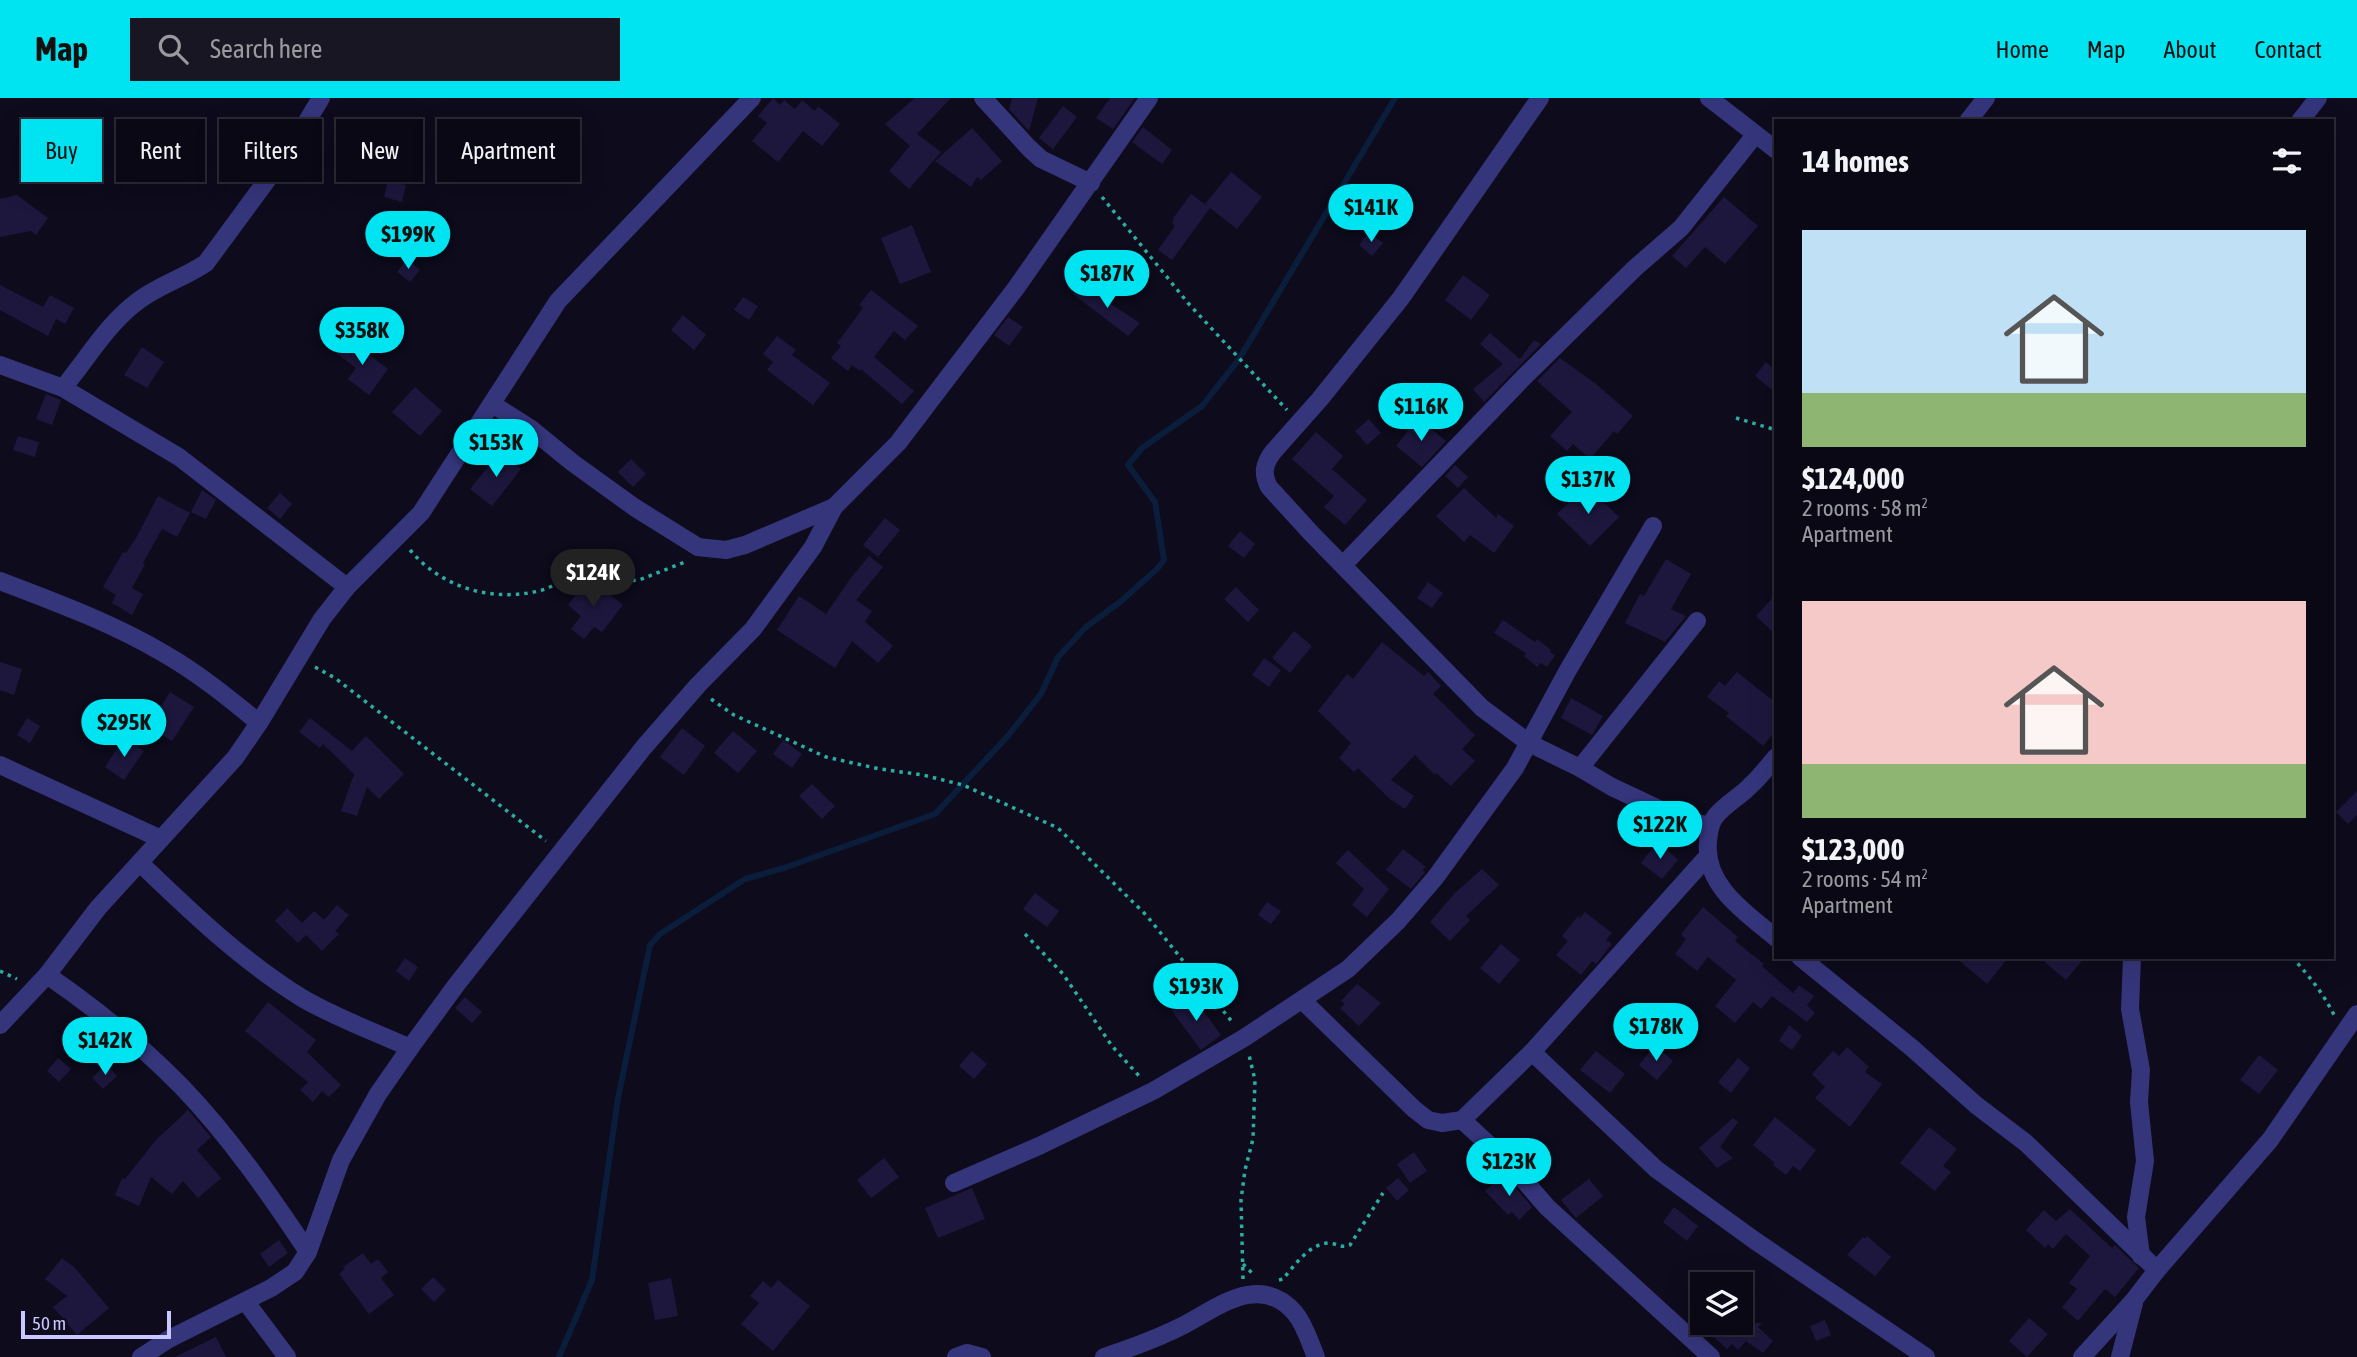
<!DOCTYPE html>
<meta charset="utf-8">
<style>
body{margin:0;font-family:"Asap Condensed",sans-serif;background:#181622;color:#f1f3f6;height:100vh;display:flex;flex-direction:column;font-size:26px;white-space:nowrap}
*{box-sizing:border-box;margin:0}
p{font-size:23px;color:#999aa0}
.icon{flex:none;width:38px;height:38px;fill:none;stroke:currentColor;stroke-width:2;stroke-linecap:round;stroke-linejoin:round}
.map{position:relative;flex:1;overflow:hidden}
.sheet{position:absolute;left:1774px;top:21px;width:560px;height:840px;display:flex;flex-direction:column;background:#0a0815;border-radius:0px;box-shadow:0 7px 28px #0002,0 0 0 2px #2a2934}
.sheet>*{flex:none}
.guide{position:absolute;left:21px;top:21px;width:665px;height:63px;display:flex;gap:14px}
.fabs{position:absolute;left:1690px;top:1174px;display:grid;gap:14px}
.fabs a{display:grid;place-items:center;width:63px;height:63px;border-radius:0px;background:#0a0815;box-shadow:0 7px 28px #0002,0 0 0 2px #2a2934;font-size:35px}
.scale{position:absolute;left:21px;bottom:18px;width:150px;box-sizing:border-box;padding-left:7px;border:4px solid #cac6ff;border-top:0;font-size:19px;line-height:24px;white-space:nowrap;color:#cac6ff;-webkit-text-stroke:5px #0d0b1c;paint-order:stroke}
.price{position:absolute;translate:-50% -60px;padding:0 16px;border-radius:24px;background:#00e3f1;color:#111;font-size:23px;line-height:46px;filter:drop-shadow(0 2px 4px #0008)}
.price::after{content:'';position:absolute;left:50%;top:42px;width:21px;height:16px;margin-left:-10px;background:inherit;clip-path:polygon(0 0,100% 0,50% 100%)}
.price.active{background:#222;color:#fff}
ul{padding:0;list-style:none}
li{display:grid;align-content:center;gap:14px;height:371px;padding:0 28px}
li span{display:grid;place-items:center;height:217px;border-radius:0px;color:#555}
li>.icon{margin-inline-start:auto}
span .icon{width:126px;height:126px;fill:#fffc;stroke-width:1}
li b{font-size:30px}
h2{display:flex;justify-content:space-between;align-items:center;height:84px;padding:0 28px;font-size:30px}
.pill{padding:0 24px;border-radius:0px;background:#0a0815;box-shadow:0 7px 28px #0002,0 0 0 2px #2a2934;font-size:24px;line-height:63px}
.pill.active{background:#00e3f1;color:#111}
header{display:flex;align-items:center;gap:42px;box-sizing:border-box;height:98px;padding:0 35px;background:#00e3f1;color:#111}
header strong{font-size:33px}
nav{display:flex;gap:38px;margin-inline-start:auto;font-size:24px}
.search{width:490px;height:63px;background:#181622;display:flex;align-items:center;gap:18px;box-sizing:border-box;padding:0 24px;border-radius:0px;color:#999aa0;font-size:26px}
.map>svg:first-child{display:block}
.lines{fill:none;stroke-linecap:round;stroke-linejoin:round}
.stream{stroke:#0a1e3c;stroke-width:6}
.building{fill:#1d173d}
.path{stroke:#2baea0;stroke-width:3.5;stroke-dasharray:3.5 5;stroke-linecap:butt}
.street{stroke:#35357c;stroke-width:18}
</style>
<header>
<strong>Map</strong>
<div class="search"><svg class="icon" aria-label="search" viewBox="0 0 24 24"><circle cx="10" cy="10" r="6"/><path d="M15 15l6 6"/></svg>Search here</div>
<nav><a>Home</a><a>Map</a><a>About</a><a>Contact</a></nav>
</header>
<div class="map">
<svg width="2357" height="1259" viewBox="0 0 2357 1259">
<rect width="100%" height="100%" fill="#0d0b1c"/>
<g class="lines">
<polyline class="stream" points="559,1259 592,1182 618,1000 650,847 660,836 745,781 784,770 935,716 1007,639 1041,596 1058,559 1086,529 1120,504 1157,471 1164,462 1155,404 1128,367 1142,350 1202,308 1239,261 1395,0"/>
</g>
<g class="building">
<polygon points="773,0 780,7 784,2 795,11 802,2 815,13 818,8 840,26 822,48 803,33 778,64 752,43 767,25 758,18"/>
<polygon points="915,0 951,0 917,36 941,54 909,91 889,73 910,48 885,26"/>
<polygon points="1012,0 1038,0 1029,33 1009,11"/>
<polygon points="1110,0 1135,0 1113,31 1096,20"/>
<polygon points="1063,8 1077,19 1053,51 1039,40"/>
<polygon points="1143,29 1172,52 1162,66 1132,44"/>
<polygon points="972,30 1002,63 981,82 977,79 971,89 935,63"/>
<polygon points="1231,74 1262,99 1237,131 1205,106"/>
<polygon points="388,83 406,87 402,104 384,99"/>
<polygon points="1191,96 1210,110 1172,162 1158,152 1175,128 1172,125 1174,119"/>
<polygon points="17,97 48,120 36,137 31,133 0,139 0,101"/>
<polygon points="1724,99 1758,128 1725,166 1705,149 1686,170 1672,158"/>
<polygon points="912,127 931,174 900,186 881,140"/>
<polygon points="1369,134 1383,145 1372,158 1359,147"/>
<polygon points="407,161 420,172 410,184 397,174"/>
<polygon points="1463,177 1490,197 1471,222 1445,202"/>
<polygon points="1080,186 1140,225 1128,238 1073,196"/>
<polygon points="0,187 43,209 50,197 74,210 65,226 56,221 48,238 0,212"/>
<polygon points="871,192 918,228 905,242 894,233 874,259 914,293 902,306 861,271 860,273 852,267 848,273 831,260 841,248 837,245 863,210 859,207"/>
<polygon points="743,199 758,208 749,222 734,212"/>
<polygon points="683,217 706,237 694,252 671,232"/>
<polygon points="1008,219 1023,229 1009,248 994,237"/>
<polygon points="1490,235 1520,261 1534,242 1541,246 1484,304 1473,291 1503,266 1480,246"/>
<polygon points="777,238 796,252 792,257 830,285 813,307 767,272 773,264 763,256"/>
<polygon points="347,240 388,271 369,297 348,281 356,270 336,255"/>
<polygon points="142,249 164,264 147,290 124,277"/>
<polygon points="1560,260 1596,286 1633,318 1617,336 1614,333 1590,361 1573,346 1567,353 1550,338 1572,314 1537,283"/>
<polygon points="1766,264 1776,273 1776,295 1755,278"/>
<polygon points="415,289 442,313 420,338 392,314"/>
<polygon points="46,296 61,302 52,327 36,321"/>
<polygon points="1418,320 1446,343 1422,369 1396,348"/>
<polygon points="1369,321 1381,335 1367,347 1355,333"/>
<polygon points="1316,334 1343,358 1332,371 1367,402 1345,427 1324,409 1334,398 1292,361"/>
<polygon points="18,338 39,344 35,359 13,352"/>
<polygon points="500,354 521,371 492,408 470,391"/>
<polygon points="631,361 646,376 633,389 618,374"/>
<polygon points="1455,367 1468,379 1458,390 1445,378"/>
<polygon points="1586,387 1619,419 1590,448 1557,416"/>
<polygon points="1464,390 1496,420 1498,416 1514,428 1494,455 1470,437 1464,444 1436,418"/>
<polygon points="202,392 216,402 206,421 191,414"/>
<polygon points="280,395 292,406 280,421 267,410"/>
<polygon points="158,398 190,415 177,439 162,431 143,465 145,466 132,490 143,496 132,517 112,505 116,497 103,489 123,454 126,455 136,440"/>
<polygon points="885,420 900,432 878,459 863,447"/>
<polygon points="1240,433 1255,446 1244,460 1228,448"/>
<polygon points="869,458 883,469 856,502 872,513 865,524 893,548 878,565 852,543 835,570 777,532 799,498 826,516 850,481"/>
<polygon points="1666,461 1691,476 1671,511 1686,518 1665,544 1625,525 1640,496 1644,498"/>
<polygon points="589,480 623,507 602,534 594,529 584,541 571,531 581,518 568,507"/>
<polygon points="1428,484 1443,495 1432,510 1417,500"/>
<polygon points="1236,489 1259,512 1248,524 1224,501"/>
<polygon points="1776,496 1776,537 1756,518"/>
<polygon points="1503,522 1535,544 1537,541 1551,552 1550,554 1555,557 1547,569 1541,565 1537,569 1524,558 1526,555 1494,535"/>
<polygon points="1294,533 1312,548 1290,575 1272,560"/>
<polygon points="1382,544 1424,578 1428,574 1441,588 1433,596 1475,637 1462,651 1475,663 1451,688 1436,675 1435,677 1415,657 1391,682 1414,698 1405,711 1390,701 1358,670 1354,674 1339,660 1351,645 1318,613 1347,576 1353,581"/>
<polygon points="1264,560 1281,572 1269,589 1252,577"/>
<polygon points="0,564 22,571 14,597 0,592"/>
<polygon points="1737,574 1776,605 1776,632 1763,648 1726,618 1729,615 1707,599 1719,583 1725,588"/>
<polygon points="170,594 194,609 172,643 148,628"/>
<polygon points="1571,600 1603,618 1592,637 1561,620"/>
<polygon points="27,620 40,628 30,645 17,637"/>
<polygon points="310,620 352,653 366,638 404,676 379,701 367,689 357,718 341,713 354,676 323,646 320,650 299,634"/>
<polygon points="682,630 705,648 684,677 660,659"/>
<polygon points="733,633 757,653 738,675 714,655"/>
<polygon points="124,640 144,653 124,682 105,669"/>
<polygon points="783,642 802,656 792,670 773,656"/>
<polygon points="812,686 835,708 822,721 799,698"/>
<polygon points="2357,693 2357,717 2348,726 2336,714"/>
<polygon points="1658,743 1678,762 1662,781 1641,765"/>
<polygon points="1403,751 1426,769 1422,772 1425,774 1411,791 1386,772"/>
<polygon points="1348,752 1389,791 1367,819 1352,807 1364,791 1336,765"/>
<polygon points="1482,771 1499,787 1466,818 1470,822 1450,843 1430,824 1455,795"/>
<polygon points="1035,795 1059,813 1047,829 1023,811"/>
<polygon points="1267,804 1281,813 1271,826 1258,817"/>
<polygon points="337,807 349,817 335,833 339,836 322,853 306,837 298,845 275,823 287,810 302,825 314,813 324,822"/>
<polygon points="1703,809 1738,839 1735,843 1764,866 1762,868 1793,895 1799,887 1814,898 1807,907 1815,915 1807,924 1772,898 1761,911 1753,904 1735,925 1715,908 1736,882 1708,859 1697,873 1675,856 1686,841 1681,836"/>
<polygon points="1585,814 1612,835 1606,842 1612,846 1596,866 1592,863 1581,877 1556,857 1568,843 1562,838 1578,818 1580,820"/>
<polygon points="1501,846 1520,862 1499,886 1480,870"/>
<polygon points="1955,859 2009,859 1987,886"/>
<polygon points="2039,859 2085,859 2066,882"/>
<polygon points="405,860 418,869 409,883 396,873"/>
<polygon points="1357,886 1381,905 1359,928 1340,910 1345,906 1341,903"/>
<polygon points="1192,898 1221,937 1201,952 1172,913"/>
<polygon points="465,899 482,914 472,925 455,910"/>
<polygon points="268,904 316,942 307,954 341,987 329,999 322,993 313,1004 300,992 308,984 245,933"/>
<polygon points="1789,927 1802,938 1792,952 1779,943"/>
<polygon points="1655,947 1673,963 1657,982 1639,967"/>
<polygon points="1847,949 1869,969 1865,974 1882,986 1850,1029 1815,1000 1825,989 1812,976 1833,953 1839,958"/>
<polygon points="972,953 987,966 974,981 959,968"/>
<polygon points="1596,953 1625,976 1610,995 1580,972"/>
<polygon points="2259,957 2278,972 2259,996 2240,982"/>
<polygon points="58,960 71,971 59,984 47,973"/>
<polygon points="1738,960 1750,970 1731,995 1718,984"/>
<polygon points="106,966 117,978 103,991 92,980"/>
<polygon points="188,1012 211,1039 197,1052 221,1080 198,1100 183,1083 172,1096 151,1079 139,1108 115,1097 122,1080 125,1081 156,1042"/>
<polygon points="1775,1019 1816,1052 1800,1073 1793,1068 1786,1077 1773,1067 1775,1065 1753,1047"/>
<polygon points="1733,1020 1738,1024 1720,1049 1733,1060 1717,1070 1699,1050"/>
<polygon points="1929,1029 1957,1051 1943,1068 1951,1074 1935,1093 1900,1065"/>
<polygon points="1414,1054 1427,1073 1410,1085 1397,1066"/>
<polygon points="884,1060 899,1079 871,1100 857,1082"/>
<polygon points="1504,1076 1532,1109 1519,1122 1512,1114 1508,1117 1485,1093"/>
<polygon points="1398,1080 1409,1092 1397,1103 1386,1090"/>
<polygon points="1589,1081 1603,1098 1576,1120 1561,1102"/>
<polygon points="972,1090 985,1121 938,1140 925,1110"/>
<polygon points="1674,1109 1698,1128 1687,1143 1663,1124"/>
<polygon points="2070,1111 2112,1150 2115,1147 2139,1170 2115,1199 2105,1191 2078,1223 2062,1209 2077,1191 2069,1185 2090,1158 2066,1136 2053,1151 2048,1146 2045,1150 2026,1132 2044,1112 2056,1123"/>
<polygon points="1867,1138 1891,1159 1875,1178 1847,1157 1863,1139 1865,1141"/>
<polygon points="279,1142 288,1155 269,1169 260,1156"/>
<polygon points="363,1155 371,1166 378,1161 388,1174 381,1180 394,1197 369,1216 339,1176 345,1171 343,1169"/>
<polygon points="62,1160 74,1169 109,1210 77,1237 53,1209 67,1198 45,1181"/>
<polygon points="433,1179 446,1192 434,1204 421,1191"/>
<polygon points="671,1180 678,1218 655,1222 648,1185"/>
<polygon points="778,1182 810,1208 773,1253 741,1226 759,1205 750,1198 763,1183 771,1190"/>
<polygon points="1741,1214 1754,1225 1762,1225 1758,1229 1773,1243 1763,1255 1746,1243 1738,1252 1732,1246 1727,1251 1711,1236 1721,1225 1741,1225"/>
<polygon points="2029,1220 2048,1236 2027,1259 2009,1243"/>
<polygon points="1825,1222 1831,1237 1816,1243 1810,1228"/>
<polygon points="216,1239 226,1259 175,1259"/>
</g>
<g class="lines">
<g class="path">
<polyline points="1102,99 1188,205 1287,312"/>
<polyline points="1736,320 1776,332"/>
<path d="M410,452c32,38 81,52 129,41 12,-3 23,-11 35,-15 13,-5 30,-6 43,-8l9,13 13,-1 46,-18"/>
<polyline points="315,569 335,580 546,743"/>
<polyline points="711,601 734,617 826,659 880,671 923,677 963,687 1058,730 1147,818 1233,925"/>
<polyline points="1025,836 1063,876 1112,948 1140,979"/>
<path d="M2292,859c17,19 32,37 43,60"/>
<polyline points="0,873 17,881"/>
<polyline points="1243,1166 1255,1178"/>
<polyline points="1243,1181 1241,1102 1245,1072 1253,1041 1255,982 1249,957"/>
<path d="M1279,1182l4,-1c11,-13 26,-35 45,-36 9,0 13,6 22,2l33,-52"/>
</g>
<g class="street">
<polyline points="983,0 1029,50 1041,61 1091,85"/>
<path d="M1540,0l-139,200 -81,101 -47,53c-9,12 -11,21 -4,35l42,46 171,175 47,35 51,25 32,19 68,32 30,7"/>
<polyline points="1709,0 1776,52"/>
<polyline points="1968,23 1986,0"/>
<polyline points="2300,23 2318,0"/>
<polyline points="0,267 63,290 179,359 347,489"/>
<path d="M63,290c24,-29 45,-65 75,-87 21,-16 46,-23 68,-38l86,-117 29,-48"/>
<polyline points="492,306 530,330 573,365 634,409 698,449 726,452 745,447 834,409"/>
<polyline points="1343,467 1524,279 1635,170 1681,130 1755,37"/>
<path d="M0,483c55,21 112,42 163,72 35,20 66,45 96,70"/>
<path d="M1776,659c-8,9 -16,20 -25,28 -11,12 -26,19 -36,32 -6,8 -6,16 -7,25 -4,44 38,71 68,96"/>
<polyline points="0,667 161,741"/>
<polyline points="1580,670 1697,523"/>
<path d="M140,765c51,49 102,98 162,135 34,20 73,34 108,50"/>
<polyline points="1800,859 1912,950 1976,1007 2026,1045 2157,1172"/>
<polyline points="2132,859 2130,911 2141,972 2139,1004 2145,1063 2136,1119 2141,1158"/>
<path d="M47,877c48,33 94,70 135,112 48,50 88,108 126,165"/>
<polyline points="1302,902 1414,1011 1428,1022 1442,1025 1462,1022 1532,954 1707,759"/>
<polyline points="0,927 47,877 98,810 235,660 259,625 322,521 347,489 421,415 558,203 752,0"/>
<polyline points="1532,954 1656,1071 1754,1142 1926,1259"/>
<polyline points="1462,1022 1509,1065 1547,1109 1711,1259"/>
<polyline points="954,1085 1039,1048 1153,993 1244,940 1348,871 1398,823 1435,780 1515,670 1568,572 1653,428"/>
<polyline points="246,1204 287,1259"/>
<polyline points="141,1259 169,1241 271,1190 295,1174 308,1154 341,1062 378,996 410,950 457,886 644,649 698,587 753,531 813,449 834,409 898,345 1016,190 1149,0"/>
<polyline points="956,1259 967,1255 982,1259"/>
<path d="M1104,1259c27,-9 55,-19 80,-32 36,-19 76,-52 111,-12 10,12 15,30 21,44"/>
<polyline points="2082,1259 2134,1202 2157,1172 2270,1042 2357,916"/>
<polyline points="2120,1259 2134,1205"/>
</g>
</g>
</svg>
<div class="fabs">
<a><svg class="icon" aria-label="layers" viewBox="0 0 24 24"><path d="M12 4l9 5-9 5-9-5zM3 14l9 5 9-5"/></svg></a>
</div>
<div class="scale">50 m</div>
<b class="price" style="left:1371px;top:146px">$141K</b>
<b class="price" style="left:408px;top:173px">$199K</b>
<b class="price" style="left:1107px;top:212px">$187K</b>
<b class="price" style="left:362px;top:269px">$358K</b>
<b class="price" style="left:1421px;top:345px">$116K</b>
<b class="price" style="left:496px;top:381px">$153K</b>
<b class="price" style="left:1588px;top:418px">$137K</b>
<b class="price active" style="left:593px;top:511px">$124K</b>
<b class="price" style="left:124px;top:661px">$295K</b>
<b class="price" style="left:1660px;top:763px">$122K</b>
<b class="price" style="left:1196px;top:925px">$193K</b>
<b class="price" style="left:1656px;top:965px">$178K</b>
<b class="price" style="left:105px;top:979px">$142K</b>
<b class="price" style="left:1509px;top:1100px">$123K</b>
<div class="guide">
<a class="pill active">Buy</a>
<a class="pill">Rent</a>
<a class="pill">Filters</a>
<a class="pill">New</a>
<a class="pill">Apartment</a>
</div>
<section class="sheet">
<h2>14 homes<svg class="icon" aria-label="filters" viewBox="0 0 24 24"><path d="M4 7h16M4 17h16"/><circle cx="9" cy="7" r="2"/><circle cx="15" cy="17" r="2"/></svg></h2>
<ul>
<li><span style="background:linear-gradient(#bfe0f5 75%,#8fb573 0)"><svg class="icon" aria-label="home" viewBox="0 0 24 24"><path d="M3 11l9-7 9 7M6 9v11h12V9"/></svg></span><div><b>$124,000</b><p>2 rooms · 58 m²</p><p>Apartment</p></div></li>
<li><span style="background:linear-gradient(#f6c9c9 75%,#8fb573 0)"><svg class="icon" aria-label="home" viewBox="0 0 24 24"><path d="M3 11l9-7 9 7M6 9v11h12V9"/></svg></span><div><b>$123,000</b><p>2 rooms · 54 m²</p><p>Apartment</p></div></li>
</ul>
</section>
</div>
